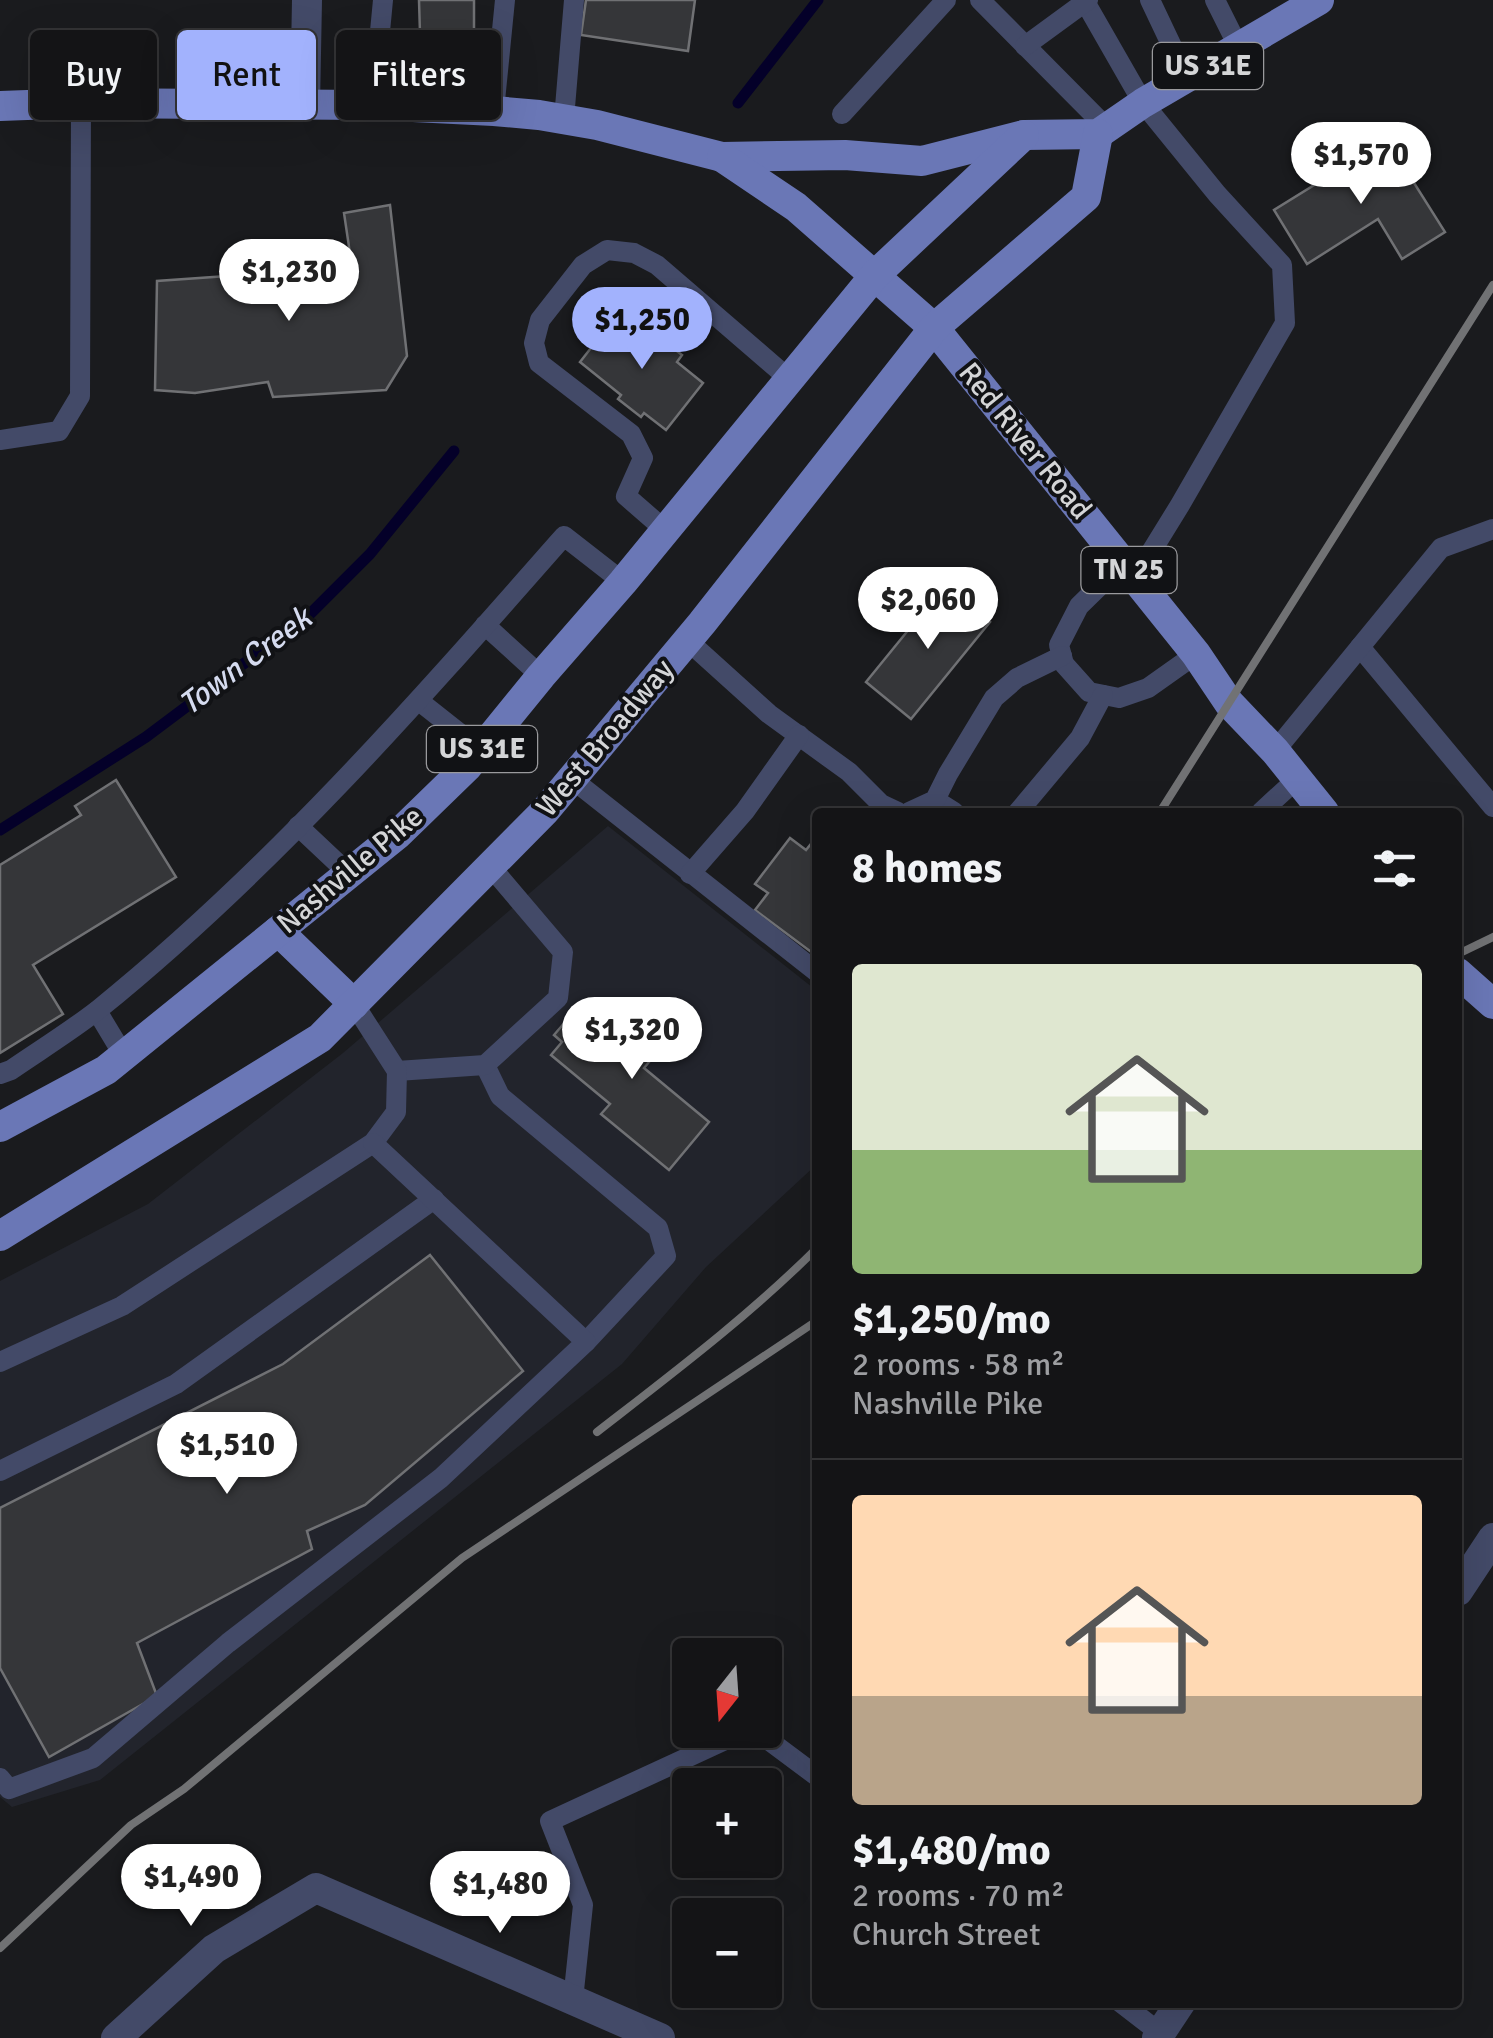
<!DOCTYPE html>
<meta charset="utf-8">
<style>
body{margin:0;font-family:Signika,sans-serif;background:#212123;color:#f1f3f6;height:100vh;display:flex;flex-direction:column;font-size:38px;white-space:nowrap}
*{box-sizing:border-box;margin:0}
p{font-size:32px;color:#9d9ea1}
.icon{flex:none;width:55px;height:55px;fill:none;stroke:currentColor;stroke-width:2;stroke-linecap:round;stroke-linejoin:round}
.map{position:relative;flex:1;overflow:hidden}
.side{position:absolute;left:812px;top:808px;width:650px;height:1200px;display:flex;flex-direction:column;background:#141416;border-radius:10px;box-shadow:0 10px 40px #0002,0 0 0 2px #333335}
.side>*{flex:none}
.guide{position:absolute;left:30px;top:30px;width:632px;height:90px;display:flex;gap:20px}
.needle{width:65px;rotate:197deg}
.tools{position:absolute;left:672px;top:1638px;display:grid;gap:20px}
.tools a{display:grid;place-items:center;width:110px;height:110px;border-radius:10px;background:#141416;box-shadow:0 10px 40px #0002,0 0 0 2px #333335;font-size:50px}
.price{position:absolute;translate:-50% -85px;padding:0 22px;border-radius:35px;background:#fff;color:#222;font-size:32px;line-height:65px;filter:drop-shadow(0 2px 5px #0008)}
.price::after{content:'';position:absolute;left:50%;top:60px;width:30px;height:22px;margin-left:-15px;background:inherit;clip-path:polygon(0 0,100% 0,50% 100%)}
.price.active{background:#a2b2fd;color:#111}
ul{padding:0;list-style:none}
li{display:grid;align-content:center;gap:20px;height:530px;padding:0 40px}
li+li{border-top:2px solid #333335}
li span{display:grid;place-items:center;height:310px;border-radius:10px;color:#555}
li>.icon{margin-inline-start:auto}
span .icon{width:180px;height:180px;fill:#fffc;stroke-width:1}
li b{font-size:42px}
h2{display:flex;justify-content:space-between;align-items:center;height:120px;padding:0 40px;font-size:42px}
.tag{padding:0 35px;border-radius:10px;background:#141416;box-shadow:0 10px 40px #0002,0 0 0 2px #333335;font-size:35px;line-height:90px}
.tag.active{background:#a2b2fd;color:#111}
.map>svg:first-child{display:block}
.built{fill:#22242c}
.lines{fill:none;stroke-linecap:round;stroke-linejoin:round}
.stream{stroke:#040029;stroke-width:11}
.building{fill:#353639;stroke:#707174;stroke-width:2.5}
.service{stroke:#434a68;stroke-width:20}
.minor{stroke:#434a68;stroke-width:30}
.tertiary{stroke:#434a68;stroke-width:30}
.primary{stroke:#6a77b6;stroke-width:30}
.rail{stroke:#717274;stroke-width:8}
.labels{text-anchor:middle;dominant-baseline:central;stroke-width:8;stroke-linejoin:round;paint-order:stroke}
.shield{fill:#111215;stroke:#9a9a9d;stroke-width:2.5}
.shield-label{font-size:28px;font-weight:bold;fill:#d4d5d7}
.street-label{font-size:30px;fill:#d4d5d7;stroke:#111215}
.water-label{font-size:32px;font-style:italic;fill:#d5dbef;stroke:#111215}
</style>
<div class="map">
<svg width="1493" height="2038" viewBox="0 0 1493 2038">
<rect width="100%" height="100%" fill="#1a1b1e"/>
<polygon class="built" points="608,826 817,991 817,1164 706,1267 622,1364 100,1780 12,1807 0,1797 0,1281 148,1204 343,1053"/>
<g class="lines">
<g class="stream">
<polyline points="738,103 818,0"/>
<polyline points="0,830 146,737 310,614 370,554 454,451"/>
</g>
</g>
<g class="building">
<polygon points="419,0 474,0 474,32 420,33"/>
<polygon points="586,0 695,0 688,51 581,35"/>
<polygon points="1387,140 1445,232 1402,259 1378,219 1307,264 1274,210"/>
<polygon points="390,205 407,356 386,390 273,397 268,382 195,393 155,390 157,281 352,267 344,213"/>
<polygon points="616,316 643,336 648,329 682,355 677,362 703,383 666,430 644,413 641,417 618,399 621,395 580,362"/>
<polygon points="945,585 990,622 911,719 866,682"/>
<polygon points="116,780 176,877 33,965 63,1014 0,1053 0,865 81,815 75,806"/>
<polygon points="818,835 818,957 755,910 768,893 755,884 790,838 806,850"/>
<polygon points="657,1005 681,1024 644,1068 709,1122 669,1170 601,1114 610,1104 551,1055 562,1042 554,1035 578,1007 623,1045"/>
<polygon points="430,1255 523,1371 365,1505 307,1531 312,1549 137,1643 157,1696 49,1757 0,1668 0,1508 283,1364"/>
</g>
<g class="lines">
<g class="service">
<polyline points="980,0 1107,128"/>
<polyline points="1084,0 1143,103 1217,194 1282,265 1285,323 1180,505 1135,578"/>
<polyline points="1150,0 1187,78"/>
<polyline points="1215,0 1239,48"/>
<polyline points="1025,46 1088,0"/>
<polyline points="373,105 383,0"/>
<polyline points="494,111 505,0"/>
<polyline points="842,114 946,0"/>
<polyline points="564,119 574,0"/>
<polyline points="0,440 59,431 80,396 81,103"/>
<polyline points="665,530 626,496 643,458 631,434 539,363 534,343 540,320 583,265 607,250 634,253 657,265 788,378"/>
<polyline points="1123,563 1079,606 1059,645 1064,664 1089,692 1119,698 1148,688 1196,654"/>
<polyline points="485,625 541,676"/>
<polyline points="687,640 769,714 849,772 881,804 898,812"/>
<polyline points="1360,647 1493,807"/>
<polyline points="419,701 481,750"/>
<polyline points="1275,751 1441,548 1493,529"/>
<polyline points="572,779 818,973"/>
<polyline points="935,800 954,812"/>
<polyline points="909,812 935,800 948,774 994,698 1017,678 1062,656"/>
<polyline points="1018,812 1080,738 1103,695"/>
<polyline points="1261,812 1297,779"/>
<polyline points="298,826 349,874"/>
<polyline points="690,874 745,811 799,735"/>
<polyline points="97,1011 124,1056"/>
<polyline points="485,1065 500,1096 658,1228 666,1256 586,1342"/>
<polyline points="397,1071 485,1065 558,998 563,952 490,866"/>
<path d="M0,1074l11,-4c29,-20 60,-39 88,-61 172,-139 319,-307 465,-473l59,46"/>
<polyline points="0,1362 122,1306 373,1143 396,1112 397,1071 354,1004"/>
<polyline points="0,1471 176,1384 434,1199"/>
<polyline points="755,1730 818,1777"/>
<polyline points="0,1778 9,1789 93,1758 228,1643 441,1478 586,1342 373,1143"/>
<polyline points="573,2000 583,1905 550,1821 747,1730"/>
<polyline points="1120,2002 1160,2033"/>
</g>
<g class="minor">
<polyline points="305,106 307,0"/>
<polyline points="116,2038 214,1949 316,1888 660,2038"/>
</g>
<g class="tertiary">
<polyline points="1458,1591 1493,1538"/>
<polyline points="1157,2038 1181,2002"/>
</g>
<g class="primary">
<polyline points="0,106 81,103 373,105 494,111 539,115 597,125 722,157 845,155 922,161 1024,135 1098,134 1143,103 1319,0"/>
<polyline points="722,157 796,207 934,328 1196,654 1229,703 1275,751 1324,812"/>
<polyline points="278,931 354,1004"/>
<polyline points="1458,973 1493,1004"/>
<polyline points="0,1127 106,1070 398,834 467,767 541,676 623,582 875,275 1024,135"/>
<polyline points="0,1236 320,1038 545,811 702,623 934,328 1086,197 1098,134"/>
</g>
<g class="rail">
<polyline points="1160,812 1493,285"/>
<polyline points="1458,954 1493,937"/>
<path d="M597,1432c76,-59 153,-117 221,-185"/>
<polyline points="0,1948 131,1825 184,1789 462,1558 818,1320"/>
</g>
</g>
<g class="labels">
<g class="shield">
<rect x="1153" y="43" width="110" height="46" rx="8"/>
<rect x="1081.5" y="547" width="95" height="46" rx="8"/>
<rect x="427" y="726" width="110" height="46" rx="8"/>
</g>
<g class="shield-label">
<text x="1208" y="66">US 31E</text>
<text x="1129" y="570">TN 25</text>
<text x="482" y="749">US 31E</text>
</g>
<g class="street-label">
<text transform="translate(1025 441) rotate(51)">Red River Road</text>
<text transform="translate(605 738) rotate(-50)">West Broadway</text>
<text transform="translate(350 870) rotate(-40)">Nashville Pike</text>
</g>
<g class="water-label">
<text transform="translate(245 661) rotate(-37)">Town Creek</text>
</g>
</g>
</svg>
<div class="tools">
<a><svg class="needle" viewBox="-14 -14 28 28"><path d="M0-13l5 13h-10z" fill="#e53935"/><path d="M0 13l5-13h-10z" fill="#9d9ea1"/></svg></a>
<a>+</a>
<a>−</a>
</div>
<b class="price" style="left:1361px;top:207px">$1,570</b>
<b class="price" style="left:289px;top:324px">$1,230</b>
<b class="price active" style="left:642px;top:372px">$1,250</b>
<b class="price" style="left:928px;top:652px">$2,060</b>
<b class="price" style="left:632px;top:1082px">$1,320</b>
<b class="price" style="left:227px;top:1497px">$1,510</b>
<b class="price" style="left:191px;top:1929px">$1,490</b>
<b class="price" style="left:500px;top:1936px">$1,480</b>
<div class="guide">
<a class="tag">Buy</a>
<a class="tag active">Rent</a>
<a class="tag">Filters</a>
</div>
<section class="side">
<h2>8 homes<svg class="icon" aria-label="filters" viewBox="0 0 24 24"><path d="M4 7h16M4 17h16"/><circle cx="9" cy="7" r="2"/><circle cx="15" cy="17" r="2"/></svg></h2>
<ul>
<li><span style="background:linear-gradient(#dfe7d0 60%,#8fb573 0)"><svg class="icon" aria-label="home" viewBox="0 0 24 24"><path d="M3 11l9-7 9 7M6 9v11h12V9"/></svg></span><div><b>$1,250/mo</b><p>2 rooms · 58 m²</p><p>Nashville Pike</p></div></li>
<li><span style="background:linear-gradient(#ffd9b3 65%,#b9a48a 0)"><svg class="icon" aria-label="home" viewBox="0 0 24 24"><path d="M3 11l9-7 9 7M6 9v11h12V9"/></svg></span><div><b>$1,480/mo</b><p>2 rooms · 70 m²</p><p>Church Street</p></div></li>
</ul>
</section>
</div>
